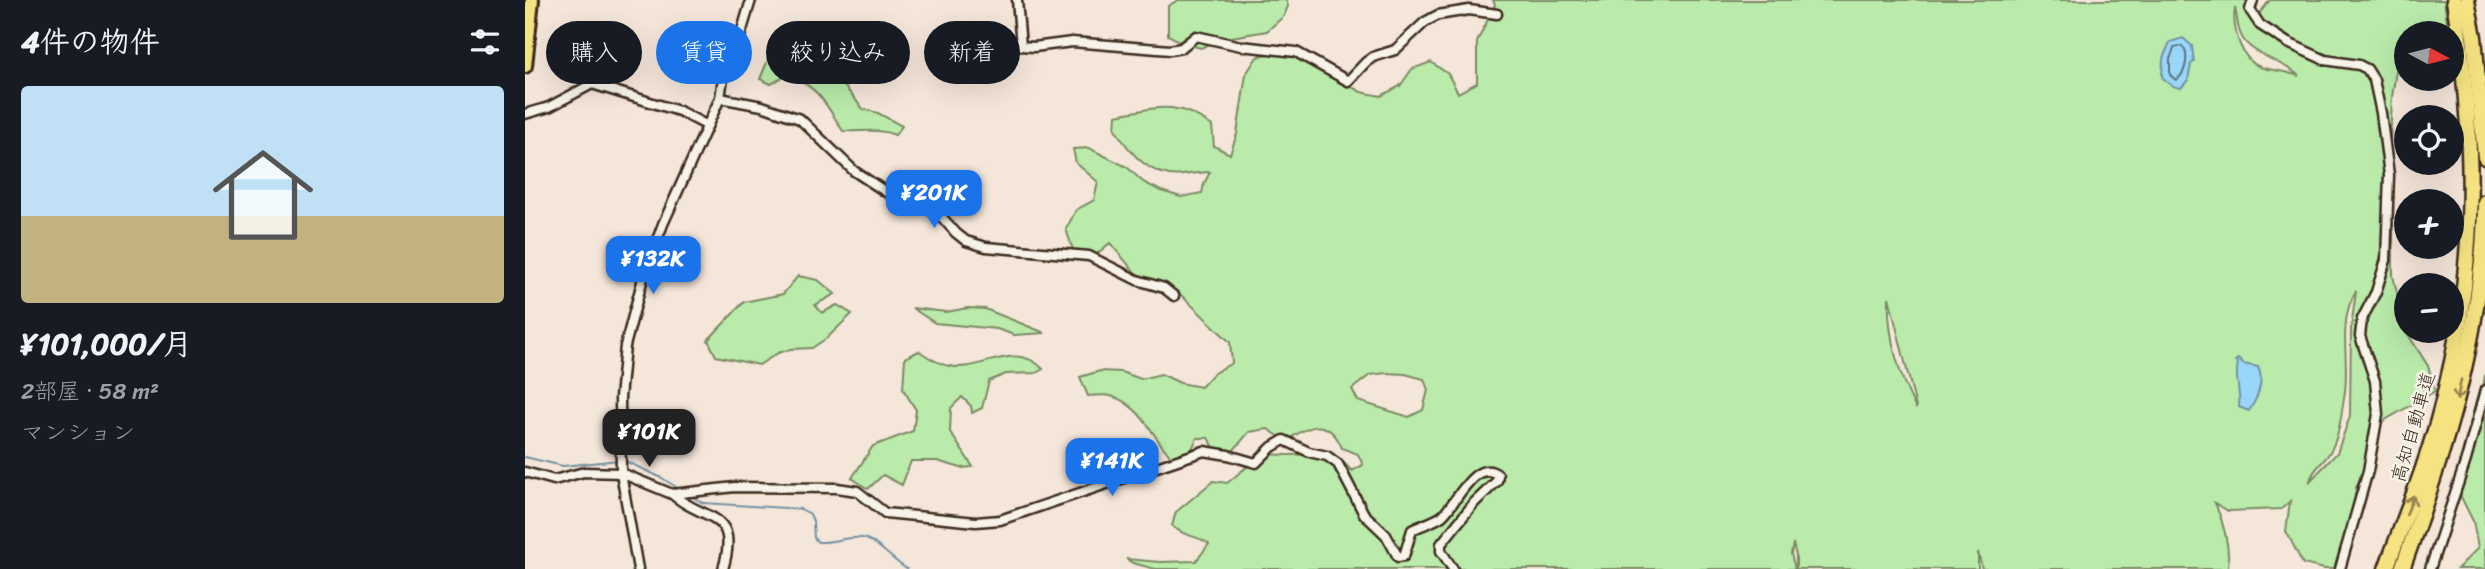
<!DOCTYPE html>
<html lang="ja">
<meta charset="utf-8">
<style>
body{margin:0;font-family:Sriracha,"Klee One",sans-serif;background:#20242c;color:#f1f3f6;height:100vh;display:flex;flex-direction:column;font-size:26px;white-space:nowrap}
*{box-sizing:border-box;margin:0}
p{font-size:23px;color:#9ea1a6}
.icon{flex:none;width:38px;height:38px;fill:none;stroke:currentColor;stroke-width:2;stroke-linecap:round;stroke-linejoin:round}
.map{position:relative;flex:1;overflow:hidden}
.sheet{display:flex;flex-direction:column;background:#171b24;width:525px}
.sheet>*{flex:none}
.hud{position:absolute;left:21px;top:21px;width:665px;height:63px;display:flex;gap:14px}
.needle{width:46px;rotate:97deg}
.controls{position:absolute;left:1869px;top:21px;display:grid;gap:14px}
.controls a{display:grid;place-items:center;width:70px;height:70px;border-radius:50%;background:#171b24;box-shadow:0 7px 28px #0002;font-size:35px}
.price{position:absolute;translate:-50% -60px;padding:0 16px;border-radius:14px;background:#1a73e8;color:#fff;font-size:23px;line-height:46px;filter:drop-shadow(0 2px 4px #0008)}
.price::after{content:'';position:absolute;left:50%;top:42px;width:21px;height:16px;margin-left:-10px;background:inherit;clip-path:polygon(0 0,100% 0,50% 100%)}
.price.current{background:#222;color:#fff}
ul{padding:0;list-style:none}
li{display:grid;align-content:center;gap:14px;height:371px;padding:0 21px}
li span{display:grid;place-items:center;height:217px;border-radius:7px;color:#555}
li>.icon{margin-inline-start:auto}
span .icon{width:126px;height:126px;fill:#fffc;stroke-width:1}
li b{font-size:30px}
h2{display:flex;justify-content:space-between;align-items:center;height:84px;padding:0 21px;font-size:30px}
.tag{padding:0 24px;border-radius:32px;background:#171b24;box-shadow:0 7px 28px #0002;font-size:24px;line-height:63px}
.tag.current{background:#1a73e8;color:#fff}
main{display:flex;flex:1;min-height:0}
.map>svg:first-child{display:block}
.green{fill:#baebab;stroke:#7a8a64;stroke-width:2;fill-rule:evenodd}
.water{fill:#98d7fa;stroke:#7392a2;stroke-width:2}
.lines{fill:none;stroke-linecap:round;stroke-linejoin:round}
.shore{stroke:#606f76;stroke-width:2}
.stream{stroke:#7392a2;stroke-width:2}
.street-casing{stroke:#3b2a1e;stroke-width:13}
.primary-casing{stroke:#3b2a1e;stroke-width:18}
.highway-casing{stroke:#3b2a1e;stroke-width:19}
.street{stroke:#f7f3e8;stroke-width:8}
.primary{stroke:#f5e382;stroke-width:12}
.highway{stroke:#f5e382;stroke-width:14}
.oneway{stroke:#988650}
.labels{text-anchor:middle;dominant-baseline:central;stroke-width:5;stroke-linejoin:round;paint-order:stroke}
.street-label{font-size:19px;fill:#3b2a1e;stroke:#f7f3e8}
</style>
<main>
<section class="sheet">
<h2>4件の物件<svg class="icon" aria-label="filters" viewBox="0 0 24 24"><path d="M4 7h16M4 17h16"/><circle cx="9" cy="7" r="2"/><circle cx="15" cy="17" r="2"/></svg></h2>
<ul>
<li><span style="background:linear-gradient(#bfe0f5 60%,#c2b280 0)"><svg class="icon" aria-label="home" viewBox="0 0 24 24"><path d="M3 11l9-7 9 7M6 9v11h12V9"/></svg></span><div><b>¥101,000/月</b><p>2部屋 · 58 m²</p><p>マンション</p></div></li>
</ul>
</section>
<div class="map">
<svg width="1960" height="569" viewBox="0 0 1960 569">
<rect width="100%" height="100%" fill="#f5e6da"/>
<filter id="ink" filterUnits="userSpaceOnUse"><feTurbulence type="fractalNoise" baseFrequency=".0143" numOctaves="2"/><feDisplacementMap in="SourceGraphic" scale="14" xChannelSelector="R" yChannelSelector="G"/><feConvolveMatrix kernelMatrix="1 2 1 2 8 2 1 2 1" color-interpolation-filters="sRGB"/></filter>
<g filter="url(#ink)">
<g class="green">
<polygon points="653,0 761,0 763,6 759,16 742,31 695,39 676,48 660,44 643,35 643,6"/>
<path d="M968,0h758v5l8,9 11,-14h174l3,21 -15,12h-26v22l-9,9 -5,33 -3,71 4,55v53l13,55 22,35 7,25 -53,31 -26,66 -8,63 -9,18h-15l-21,-5 -17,-33 4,-30 -8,8 -54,2 -13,-8c9,21 15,42 13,66h-246l-4,-17v17h-182v-13l-3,-13 -2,11 4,15h-640l-22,-6 -7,-4 34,3 36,-1 13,-17c-14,-10 -23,-6 -37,-18l4,-14 37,-31 14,2c12,-9 22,-20 35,-26 11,-4 17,-2 27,-2 34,1 35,-14 63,16l11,-6 -5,-11 -16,-6c-14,-33 -34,-22 -56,-7l-18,-12 -19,3 -16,19 -17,-1 -8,-12h-11l-6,13 -13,13c-24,-21 -33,-58 -67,-68 -6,-2 -16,0 -23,0l-8,-19 20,-6 21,1 20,7 20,-5 19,9 21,4 13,-14 18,-10 -2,-21 -52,-50 -40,-16 -28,-33 -17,14 -20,-7 -7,-21 10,-19 18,-10 4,-18 -22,-19 -3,-14 16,-1 38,19 16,15 18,9 20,6 21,-4 2,-9 6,-12c-9,0 -17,2 -27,3 -32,4 -53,-22 -68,-46l1,-14c39,-7 62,-16 96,11l2,20 16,8 7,-20 9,-60 11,-17 20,-6 20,6 64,35 20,4 19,-10 12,-17 19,-7 17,12 10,19 19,-10v-41l18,-37zM1710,8c2,8 2,19 6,27 7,19 44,27 58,41 -13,-5 -27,-5 -39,-9 -20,-8 -28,-40 -25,-59zM1831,291l-5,37 -1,88 -13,37 -27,28c3,-12 11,-16 18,-26 11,-16 13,-38 16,-57 7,-36 -8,-75 12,-107zM1364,297l27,110v2c-17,-33 -29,-74 -27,-112zM861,373l19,1 19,5 4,11 -5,20 -14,7 -51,-16 -6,-12 18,-14z"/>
<path d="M257,49l42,19 21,19 18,22 15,4 24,13 -7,9c-17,-7 -33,-3 -52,-4 -18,-28 -24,-45 -57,-56l-15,9 -11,-5 12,-29z"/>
<polygon points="273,276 293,280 310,294 290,305 297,313 312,305 327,314 302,338 287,348 266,349 253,353 234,365 191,356 183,340 219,302 258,294"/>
<polygon points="387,308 421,312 443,308 460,309 520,333 489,335 472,329 410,323"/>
<path d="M394,351c9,6 19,13 30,15 32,7 66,-27 94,3l-7,4 -30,1 -17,7 -7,27 -10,5 -1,-7 -9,-9 -11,11 -1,24 23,35 -12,1 -24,-7h-26l-9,24 -19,-10 -15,14 -16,-11 21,-32 40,-15 3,-21 -13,-21 2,-31z"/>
<polygon points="1960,375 1960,569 1932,569 1953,548 1948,521 1936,497 1933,467 1941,439 1954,416"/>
</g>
<g class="water">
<path d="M1658,38l9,8 2,16 -3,2 -3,16 -7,8c-8,-1 -14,-4 -19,-11l1,-19 7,-16z"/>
<path d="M1713,359l5,5 15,3c7,14 -1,32 -9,44l-10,-4c2,-16 -5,-29 -1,-44l-3,-2z"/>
</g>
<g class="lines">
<path class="shore" d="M1657,46c8,8 4,28 -6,34l-6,-5v-16l4,-11z"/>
<g class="stream">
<polyline points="0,457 38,466 94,460"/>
<polyline points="100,461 137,478 154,489"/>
<path d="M164,495l14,8 98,6 9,5 3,7 1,17 4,4c14,1 29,-6 44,-4 13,1 32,24 45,31"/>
</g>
<g class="street-casing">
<g id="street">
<polyline points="492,0 496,46 509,47 547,42 645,50 656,48 671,36 716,46 771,52 823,81 841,62 848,57 870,50 900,22 913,15 944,10 972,14"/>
<polyline points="1728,0 1725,10 1735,25 1763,43 1800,60 1834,65 1842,69 1849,80 1856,113 1864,175 1861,260 1851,292 1837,319 1835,336 1850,381 1853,414 1843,471 1815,569"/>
<polyline points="195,98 237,106 275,119 329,171 361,192 413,213 431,233 441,241 461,247 564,256 612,280 639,288 649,296"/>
<polyline points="0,114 24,107 67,84 154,111 181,125"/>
<path d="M0,472l29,8 30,-8 37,1 51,21 63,-7 102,1 20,3 28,22 91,9 24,-2 204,-69 24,4 28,8 16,-16 12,-7 25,12 18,4 11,8 26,50 22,21 12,22 6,-1 8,-26c9,-5 22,-8 30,-14 14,-12 33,-59 56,-41l-1,6 -23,22 -33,41v7l12,18"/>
<path d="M147,494c31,28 69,15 51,75"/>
<polyline points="113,569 96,473 95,398 100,346 118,278 138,224 195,98 198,78 210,54 226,0"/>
<polyline points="1905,569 1941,460 1960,390"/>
</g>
</g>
<g class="primary-casing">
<polyline id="primary" points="0,66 7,0"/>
</g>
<g class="highway-casing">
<g id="highway">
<polyline points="1942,0 1949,37 1960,157"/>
<path d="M1861,569c21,-57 44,-113 58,-172 34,-135 31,-261 10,-397"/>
<path d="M1877,569c43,-118 82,-241 83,-367"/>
</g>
</g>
<use href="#street" class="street"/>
<use href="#primary" class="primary"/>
<use href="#highway" class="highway"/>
</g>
<defs><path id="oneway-shaft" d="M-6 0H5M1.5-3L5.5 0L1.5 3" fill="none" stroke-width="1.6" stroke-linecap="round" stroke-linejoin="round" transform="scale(1.75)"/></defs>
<g class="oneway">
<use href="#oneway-shaft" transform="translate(1934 390) rotate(101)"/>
<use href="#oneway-shaft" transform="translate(1885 505) rotate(-70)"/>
</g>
</g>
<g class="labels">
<g class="street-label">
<text transform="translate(1888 427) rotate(-74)">高知自動車道</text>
</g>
</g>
</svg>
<div class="controls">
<a><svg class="needle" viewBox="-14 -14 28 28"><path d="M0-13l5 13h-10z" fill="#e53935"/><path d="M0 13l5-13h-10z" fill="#9ea1a6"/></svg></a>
<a><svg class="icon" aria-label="locate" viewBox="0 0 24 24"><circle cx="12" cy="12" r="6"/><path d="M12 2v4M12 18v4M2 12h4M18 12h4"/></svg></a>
<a>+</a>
<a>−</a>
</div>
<b class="price" style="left:409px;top:230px">¥201K</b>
<b class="price" style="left:128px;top:296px">¥132K</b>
<b class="price current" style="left:124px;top:469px">¥101K</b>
<b class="price" style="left:587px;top:498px">¥141K</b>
<div class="hud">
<a class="tag">購入</a>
<a class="tag current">賃貸</a>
<a class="tag">絞り込み</a>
<a class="tag">新着</a>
</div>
</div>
</main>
